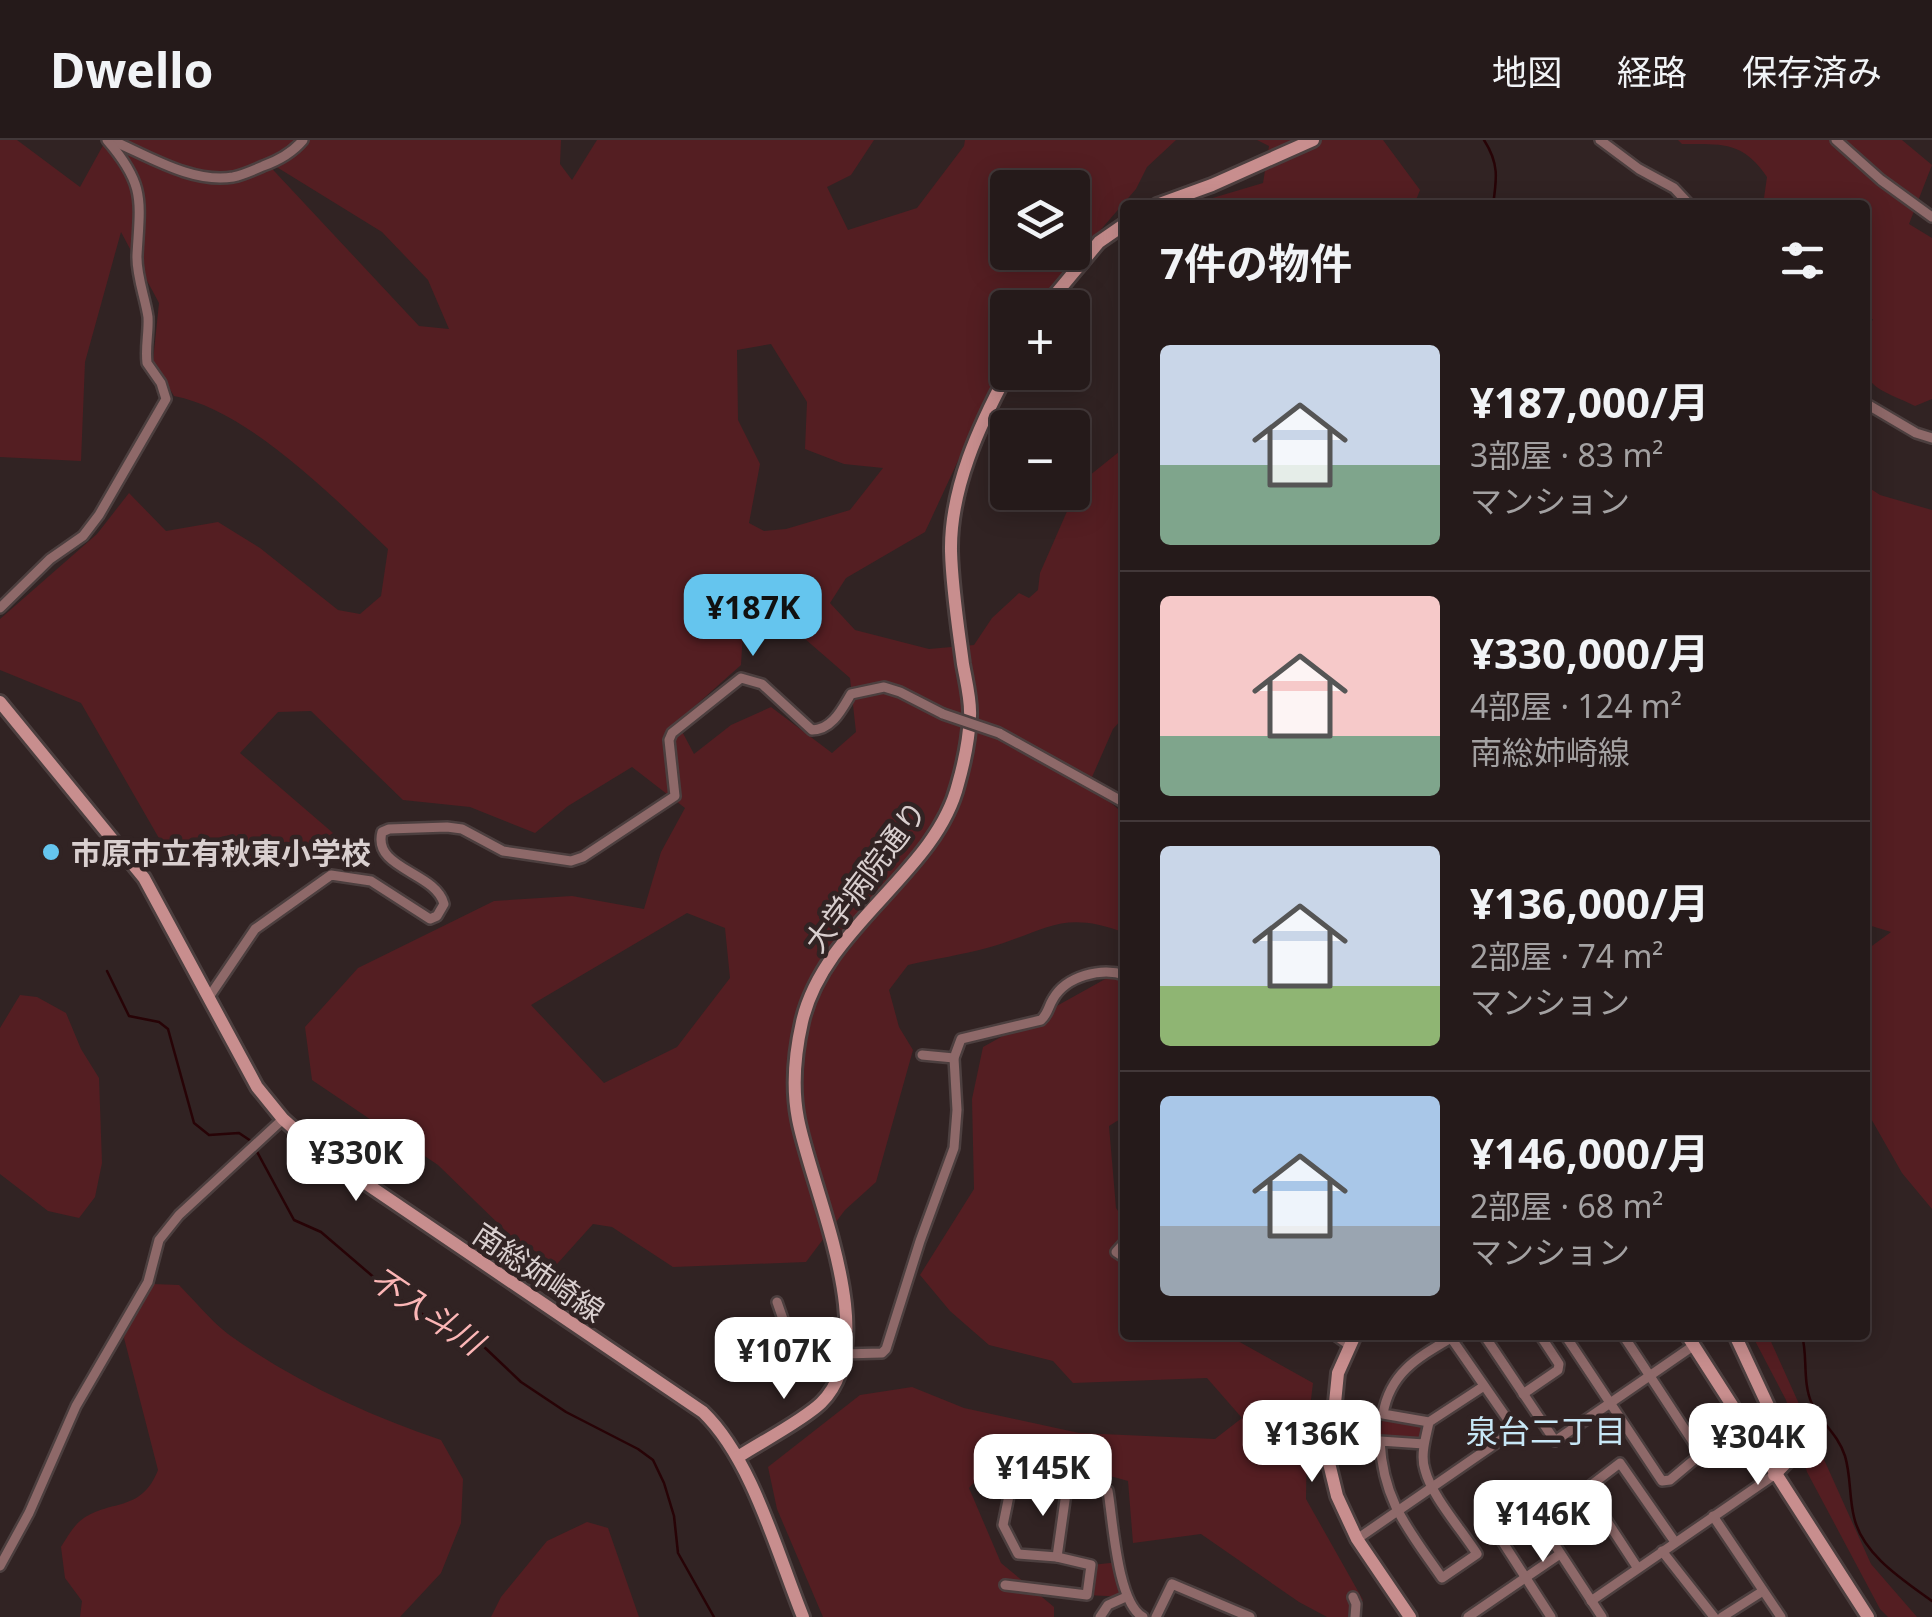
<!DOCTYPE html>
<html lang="ja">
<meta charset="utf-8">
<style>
body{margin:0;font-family:"Noto Sans","Noto Sans JP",sans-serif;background:#312727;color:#f1f3f6;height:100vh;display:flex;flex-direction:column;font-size:38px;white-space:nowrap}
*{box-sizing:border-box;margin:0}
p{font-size:32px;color:#a3a1a2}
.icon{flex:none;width:55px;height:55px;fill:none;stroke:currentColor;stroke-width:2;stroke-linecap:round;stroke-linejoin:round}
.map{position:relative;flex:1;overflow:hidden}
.drawer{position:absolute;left:1120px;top:60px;width:750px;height:1140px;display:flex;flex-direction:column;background:#251a1a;border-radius:10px;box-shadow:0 5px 25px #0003,0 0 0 2px #423839}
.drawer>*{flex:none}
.buttons{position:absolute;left:990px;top:30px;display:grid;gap:20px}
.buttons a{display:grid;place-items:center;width:100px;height:100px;border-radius:10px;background:#251a1a;box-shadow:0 5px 25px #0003,0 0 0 2px #423839;font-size:50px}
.price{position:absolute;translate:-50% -85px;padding:0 22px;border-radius:20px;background:#fff;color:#222;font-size:32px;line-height:65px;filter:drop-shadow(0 2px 5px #0008)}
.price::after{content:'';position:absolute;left:50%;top:60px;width:30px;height:22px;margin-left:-15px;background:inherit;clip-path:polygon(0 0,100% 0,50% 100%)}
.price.current{background:#65c5ee;color:#111}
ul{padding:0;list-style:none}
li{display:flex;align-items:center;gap:30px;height:250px;padding:0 40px}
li+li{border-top:2px solid #423839}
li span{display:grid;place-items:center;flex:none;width:280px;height:200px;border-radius:10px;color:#555}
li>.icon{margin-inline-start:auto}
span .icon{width:120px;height:120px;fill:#fffc;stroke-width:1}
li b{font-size:42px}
h2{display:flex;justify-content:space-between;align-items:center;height:120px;padding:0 40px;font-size:42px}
header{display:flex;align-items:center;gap:60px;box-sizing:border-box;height:140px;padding:0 50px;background:#251a1a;border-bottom:2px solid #423839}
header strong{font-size:48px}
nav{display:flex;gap:55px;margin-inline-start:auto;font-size:35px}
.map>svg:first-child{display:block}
.green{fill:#541e22;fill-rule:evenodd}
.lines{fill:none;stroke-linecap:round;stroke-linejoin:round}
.stream{stroke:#270306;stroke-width:2.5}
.street-casing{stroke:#4c3f3f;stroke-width:14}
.secondary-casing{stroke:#4c3f3f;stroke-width:18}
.street{stroke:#8e6969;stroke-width:9}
.secondary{stroke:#c88e8e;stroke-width:12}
.street-bridge-casing{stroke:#4c3f3f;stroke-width:14;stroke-linecap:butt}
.street-bridge{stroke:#8e6969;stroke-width:9}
.poi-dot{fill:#65c5ee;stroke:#312323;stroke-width:4}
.labels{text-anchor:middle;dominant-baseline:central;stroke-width:9;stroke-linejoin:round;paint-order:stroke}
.poi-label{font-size:30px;font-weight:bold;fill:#d9cfcf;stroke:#312323;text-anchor:start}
.street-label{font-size:30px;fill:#d9cfcf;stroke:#312323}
.water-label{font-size:32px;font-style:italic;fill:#fcb6b6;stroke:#312323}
.neighbourhood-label{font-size:32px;fill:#c7e7f6;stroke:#312323}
</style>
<header>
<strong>Dwello</strong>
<nav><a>地図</a><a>経路</a><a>保存済み</a></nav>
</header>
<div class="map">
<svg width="1932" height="1477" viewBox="0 0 1932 1477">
<rect width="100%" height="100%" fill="#312323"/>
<g class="green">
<path d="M0,0h17l63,47 26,-47h455l-1,24 12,16 25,-40h277l-23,35 -24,12 21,43 69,-22 47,-62 1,-6h211l-29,27 -11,22 -84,97 -14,21 -30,1 -1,47 -82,177 -79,46 -16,25 25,27 74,19 45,-4 18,-27 27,-25 10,5 9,-8 2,-17 39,-89 46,-37v269l-12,13 -24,55 36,31v118c-64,-25 -80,-1 -138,15 -26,7 -53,11 -79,17l-19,25 10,37 14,23 -37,132 -31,28 -39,52 -133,5 -61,-40 -19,-3 -36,40 -44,-26 -75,-73 -126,-85 -7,-53 53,-59 136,-67 78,-5 72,13 17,-57 24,-44 -53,-41 -64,39 -33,27 -65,-26 -67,-7 -92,-89 -33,1 -38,41 93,80 -55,36 -41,-11 -66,1 -90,-156 -81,-33v-51l97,-85 32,-41 37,38 52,-9 42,26 78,62 22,4 21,-18 7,-47c-54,-51 -140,-139 -214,-153l-21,-35 6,-58 -38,-71 -36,130 -4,99 -81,-4zM262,18l120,74 46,48 21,49 -30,-3zM1008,48h64v64h-64zM771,204l36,58 -2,47 39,15 39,4 -33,42 -64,19 -22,2 -15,-8 11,-59 -22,-44 -1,-70zM748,478l41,7 61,53 6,54 -24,21 -61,-46 -40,18 -37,29 -17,-32 64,-57 2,-34zM687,773l38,15 5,50 -53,69 -73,36 -73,-78z"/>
<polygon points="1257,0 1383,0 1420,50 1414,65 1189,65 1263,43 1269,6"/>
<path d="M1678,0h224l30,25 -23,59 23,14v161l-17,7c-13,-7 -34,-13 -44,-24 -14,-13 -6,-48 2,-63h-8v-114h-102l4,-28c-24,-36 -45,-33 -85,-33z"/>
<polygon points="1865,345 1880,355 1932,370 1932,1069 1902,1033 1865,968 1865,811 1891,792 1865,784"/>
<polygon points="1125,828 1125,976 1109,986 1116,1068 1125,1081 1125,1195 1227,1195 1313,1243 1307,1292 1306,1359 1363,1460 1348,1477 1327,1477 1299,1462 1201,1394 1133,1403 1128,1341 1006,1307 969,1348 1001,1423 1054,1467 1054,1477 823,1477 777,1369 768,1327 860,1255 912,1247 964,1268 1079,1293 1215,1299 1242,1278 1207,1238 1073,1243 1053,1221 989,1205 950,1171 920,1135 974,1049 972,959 983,907"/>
<polygon points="20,855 37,857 66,873 81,909 99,938 102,1023 95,1057 79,1078 48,1071 0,1034 0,888"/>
<path d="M153,1144l26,1c16,16 31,35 49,49 64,46 139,81 213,106l22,39 -2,44 -20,50 -41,44h-320l2,-16 -17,-23 -4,-31c5,-8 12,-20 19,-26 29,-23 61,-7 78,-51l-34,-132 4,-30z"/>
<polygon points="1752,1195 1768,1195 1871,1424 1917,1477 1888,1477 1880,1469 1807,1332 1786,1260"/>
<polygon points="1383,1274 1429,1282 1424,1304 1380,1301"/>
<polygon points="587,1382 608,1388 639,1477 491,1477 501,1457 547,1401"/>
<polygon points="1120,1422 1126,1457 1087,1455 1091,1425"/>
</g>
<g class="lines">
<g class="stream">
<path d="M1484,0c15,23 13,38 9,65"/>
<polyline points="107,831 129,876 159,882 168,889 194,983 209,995 239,993 251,1001"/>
<polyline points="255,1008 294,1080 321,1092 398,1158 442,1187 481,1204 521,1242 566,1272 638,1309 653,1320 664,1343 674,1376 678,1413 714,1477"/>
<path d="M1802,1195c6,22 0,47 10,69 9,19 26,30 33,52 6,20 4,41 9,61 8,37 49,63 78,84"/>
</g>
<g class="street-casing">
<g id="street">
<path d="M111,0c36,15 81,44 122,37 10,-2 21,-7 30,-11 14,-5 30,-14 40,-26"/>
<polyline points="1600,0 1639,29 1674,48 1690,65"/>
<polyline points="1836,0 1881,40 1932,77"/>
<polyline points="1865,263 1916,293 1932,298"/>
<path d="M0,468l50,-49 33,-23 16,-21 67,-116 -5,-16 -14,-20c-2,-16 2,-31 1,-46 -3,-20 -12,-42 -11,-62 3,-54 9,-70 -30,-115"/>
<polyline points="999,593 1125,663"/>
<path d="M209,857l46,-68 76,-54 40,6 59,38 7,-3 7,-12c-8,-32 -72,-35 -62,-72l7,-3 58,-2 15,2 41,22 68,10 12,-4 92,-61 -6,-56 3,-7 69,-55 21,6 50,46c20,0 30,-21 39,-36l33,-7 16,5 43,22"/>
<polyline points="922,915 954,918"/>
<polyline points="1125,1102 1116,1112 1125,1118"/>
<path d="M777,1162l20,57 34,-11 11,6 40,-1 4,-4 34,-108 34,-93 3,-38 -3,-52 7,-19 80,-19c7,-6 7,-13 12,-21 13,-23 48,-32 72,-24"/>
<polyline points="1335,1195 1349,1205"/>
<polyline points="1484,1195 1555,1301 1693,1206"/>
<polyline points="1565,1195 1662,1341 1670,1340 1701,1314 1623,1195"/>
<path d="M1451,1198c-34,20 -61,35 -68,76l46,8 55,-36"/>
<polyline points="1523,1254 1558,1230 1559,1224 1540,1195"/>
<path d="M1424,1304l-44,-3c3,61 29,89 62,137l35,-24c-15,-24 -45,-57 -52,-84 -5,-15 1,-33 4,-48"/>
<polyline points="1713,1376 1781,1477"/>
<polyline points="1357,1399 1515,1290 1449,1195"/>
<polyline points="1662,1411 1714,1477"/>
<polyline points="1057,1417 1067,1346"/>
<polyline points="0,1426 29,1373 76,1266 148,1142 159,1100 179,1075 283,979"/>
<polyline points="1637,1427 1586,1349 1620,1323 1675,1402"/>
<path d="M1005,1445l82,10 4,-30 -34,-8 -39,-3 -15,-29 10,-49 95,15c5,29 9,112 35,126"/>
<polyline points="1353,1457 1356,1464 1355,1477"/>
<polyline points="1591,1461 1774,1335"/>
<polyline points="1100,1477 1108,1465 1126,1457"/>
<polyline points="1156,1477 1172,1444 1250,1477"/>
<polyline points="1468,1477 1560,1414"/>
<polyline points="1551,1477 1484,1373 1519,1350 1602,1477"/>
<polyline points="1722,1477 1763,1451"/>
</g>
</g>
<g class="secondary-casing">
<g id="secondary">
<polyline points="1157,65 1212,45 1313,0"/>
<polyline points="1044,168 1099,102 1125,84"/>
<path d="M0,562l144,176 113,209 26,32 38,34 382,259c49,47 74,141 100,205"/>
<polyline points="1355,1195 1338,1233 1329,1323 1337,1356 1357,1399 1410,1477"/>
<polyline points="1687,1195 1868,1477"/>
<polyline points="1735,1195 1790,1313 1788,1321 1774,1335"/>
<path d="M738,1317c23,-15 64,-36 83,-54 63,-62 -9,-211 -23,-284 -6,-31 -3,-66 4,-97 22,-96 134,-149 156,-238 6,-21 11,-46 12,-68 1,-16 -4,-35 -7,-52 -5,-38 -11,-75 -12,-113 -1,-62 28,-125 57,-179"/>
</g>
</g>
<use href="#street" class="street"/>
<use href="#secondary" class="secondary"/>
<g class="street-bridge-casing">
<polyline id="street-bridge" points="943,574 999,593"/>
</g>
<use href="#street-bridge" class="street-bridge"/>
</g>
<circle class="poi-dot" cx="51" cy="712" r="10"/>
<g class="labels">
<g class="poi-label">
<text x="71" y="712">市原市立有秋東小学校</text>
</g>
<g class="street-label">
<text transform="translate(865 736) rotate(-53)">大学病院通り</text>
<text transform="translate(539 1132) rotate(34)">南総姉崎線</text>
</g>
<g class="water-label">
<text transform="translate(427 1170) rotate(34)">不入斗川</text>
</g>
<g class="neighbourhood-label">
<text x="1546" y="1290">泉台二丁目</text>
</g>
</g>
</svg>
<div class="buttons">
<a><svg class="icon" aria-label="layers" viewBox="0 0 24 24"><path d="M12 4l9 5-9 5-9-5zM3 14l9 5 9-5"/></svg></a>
<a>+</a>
<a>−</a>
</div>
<b class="price current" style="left:753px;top:519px">¥187K</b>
<b class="price" style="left:356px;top:1064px">¥330K</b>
<b class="price" style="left:784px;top:1262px">¥107K</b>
<b class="price" style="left:1312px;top:1345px">¥136K</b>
<b class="price" style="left:1758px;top:1348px">¥304K</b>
<b class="price" style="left:1043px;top:1379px">¥145K</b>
<b class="price" style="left:1543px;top:1425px">¥146K</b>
<section class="drawer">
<h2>7件の物件<svg class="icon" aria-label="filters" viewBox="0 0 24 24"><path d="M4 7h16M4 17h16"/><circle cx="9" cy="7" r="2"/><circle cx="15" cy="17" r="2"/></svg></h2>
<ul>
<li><span style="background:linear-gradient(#c9d6e8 60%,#7fa58c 0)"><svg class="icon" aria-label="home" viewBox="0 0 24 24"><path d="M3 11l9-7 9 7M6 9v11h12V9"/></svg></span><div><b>¥187,000/月</b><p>3部屋 · 83 m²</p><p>マンション</p></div></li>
<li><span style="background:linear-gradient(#f6c9c9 70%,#7fa58c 0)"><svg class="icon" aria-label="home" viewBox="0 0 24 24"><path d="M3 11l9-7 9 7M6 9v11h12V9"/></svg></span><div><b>¥330,000/月</b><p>4部屋 · 124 m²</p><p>南総姉崎線</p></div></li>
<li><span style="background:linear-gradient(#c9d6e8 70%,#8fb573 0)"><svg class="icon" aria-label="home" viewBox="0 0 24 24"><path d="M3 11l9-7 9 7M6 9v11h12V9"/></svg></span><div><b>¥136,000/月</b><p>2部屋 · 74 m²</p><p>マンション</p></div></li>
<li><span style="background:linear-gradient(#a9c7e8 65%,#9aa5b1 0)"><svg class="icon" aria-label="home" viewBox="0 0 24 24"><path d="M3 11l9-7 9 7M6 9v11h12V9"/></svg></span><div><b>¥146,000/月</b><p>2部屋 · 68 m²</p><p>マンション</p></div></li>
</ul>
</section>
</div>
